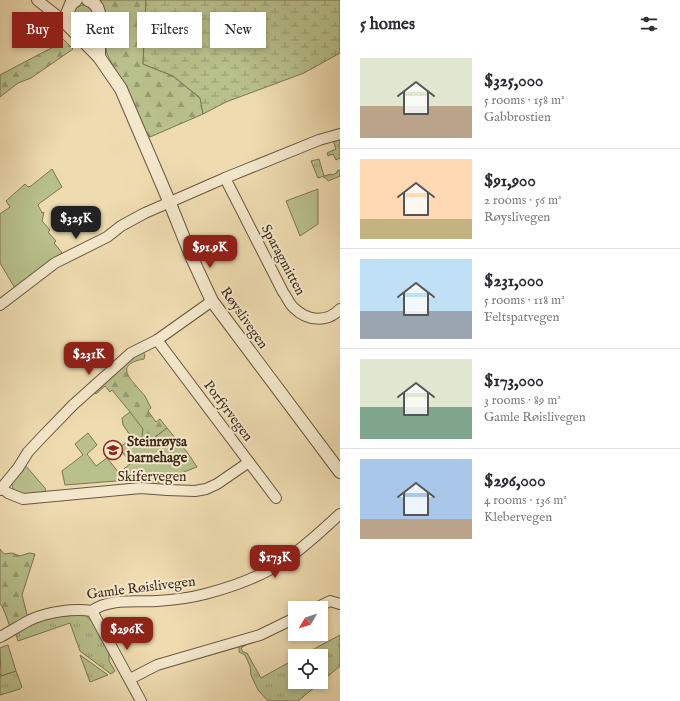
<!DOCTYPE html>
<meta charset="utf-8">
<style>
body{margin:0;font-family:"IM FELL English",serif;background:#f7f7f7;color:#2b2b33;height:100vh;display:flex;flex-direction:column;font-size:15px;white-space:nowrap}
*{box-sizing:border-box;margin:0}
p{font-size:13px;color:#7c7c81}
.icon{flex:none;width:22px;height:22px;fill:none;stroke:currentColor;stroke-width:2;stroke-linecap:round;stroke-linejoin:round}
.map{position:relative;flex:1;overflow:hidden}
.sheet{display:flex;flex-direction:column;background:#fff;width:340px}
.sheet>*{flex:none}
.top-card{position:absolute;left:12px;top:12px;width:268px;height:36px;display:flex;gap:8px}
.needle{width:26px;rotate:231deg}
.controls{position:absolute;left:288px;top:601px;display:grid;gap:8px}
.controls a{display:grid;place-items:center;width:40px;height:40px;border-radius:0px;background:#fff;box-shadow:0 2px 6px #0003;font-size:20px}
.price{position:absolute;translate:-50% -34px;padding:0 9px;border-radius:8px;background:#8f2418;color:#fff;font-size:13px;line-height:26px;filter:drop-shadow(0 1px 2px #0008)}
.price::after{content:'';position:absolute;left:50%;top:24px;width:12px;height:9px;margin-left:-6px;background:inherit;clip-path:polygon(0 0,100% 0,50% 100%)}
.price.active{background:#222;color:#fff}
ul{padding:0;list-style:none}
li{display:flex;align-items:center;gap:12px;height:100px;padding:0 20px}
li+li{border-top:1px solid #e1e1e2}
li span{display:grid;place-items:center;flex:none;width:112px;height:80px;border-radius:0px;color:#555}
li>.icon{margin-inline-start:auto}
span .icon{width:48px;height:48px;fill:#fffc;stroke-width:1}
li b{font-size:17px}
h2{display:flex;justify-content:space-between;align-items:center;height:48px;padding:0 20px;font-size:17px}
.chip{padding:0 14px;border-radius:0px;background:#fff;box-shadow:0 2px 6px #0003;font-size:14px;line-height:36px}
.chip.active{background:#8f2418;color:#fff}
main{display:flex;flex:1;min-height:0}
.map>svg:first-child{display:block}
.grass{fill:url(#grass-tufts);stroke:#7a7554}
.forest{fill:url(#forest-firs);stroke:#7a7554}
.wetland{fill:url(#wetland-marsh);stroke:#7a7554}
.park{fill:#b8c08b;stroke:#7a7554}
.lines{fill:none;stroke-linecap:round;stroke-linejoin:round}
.minor-casing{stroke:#695642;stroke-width:12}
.tertiary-casing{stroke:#695642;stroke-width:14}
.minor{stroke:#f4e8cc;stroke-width:10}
.tertiary{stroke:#f4e8cc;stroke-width:12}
.labels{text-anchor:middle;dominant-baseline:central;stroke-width:4;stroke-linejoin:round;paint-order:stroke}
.street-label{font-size:14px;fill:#3d2a1d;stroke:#f4e8cc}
.poi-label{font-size:14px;font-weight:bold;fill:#3d2a1d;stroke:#f4e8cc;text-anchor:start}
</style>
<main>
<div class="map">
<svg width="340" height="701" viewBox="0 0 340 701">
<defs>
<pattern id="grass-tufts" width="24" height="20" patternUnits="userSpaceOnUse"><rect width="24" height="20" fill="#b8c08b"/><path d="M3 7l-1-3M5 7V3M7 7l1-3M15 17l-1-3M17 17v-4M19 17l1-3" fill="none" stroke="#979c71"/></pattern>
<pattern id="forest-firs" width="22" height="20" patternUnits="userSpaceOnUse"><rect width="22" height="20" fill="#b8c08b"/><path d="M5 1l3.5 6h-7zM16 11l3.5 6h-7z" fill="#979c71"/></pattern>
<pattern id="wetland-marsh" width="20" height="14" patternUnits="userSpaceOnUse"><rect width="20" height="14" fill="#b8c08b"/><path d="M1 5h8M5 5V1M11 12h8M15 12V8" fill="none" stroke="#979c71"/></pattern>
</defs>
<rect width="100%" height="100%" fill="#eedcb0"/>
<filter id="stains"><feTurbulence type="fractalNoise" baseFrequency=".005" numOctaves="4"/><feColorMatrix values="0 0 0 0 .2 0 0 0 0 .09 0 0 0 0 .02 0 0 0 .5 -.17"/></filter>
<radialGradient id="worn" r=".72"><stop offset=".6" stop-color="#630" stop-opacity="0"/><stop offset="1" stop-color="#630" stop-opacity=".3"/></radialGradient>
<g class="grass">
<circle cx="83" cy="16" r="11"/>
<polygon points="340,137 340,158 336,160 333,154 328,156 327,153 336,149 333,140"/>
<polygon points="319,159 324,176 331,174 332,175 337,173 337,171 340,170 340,176 328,181 326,178 324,178 324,176 318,178 311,161"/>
<polygon points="85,615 96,625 109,651 109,661 115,671 111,674 80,651 70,623 18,641 16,635 18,630 52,616"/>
<polygon points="340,635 340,666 321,682 321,656 301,656"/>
<polygon points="244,644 246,645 241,648 243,652 247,653 261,678 295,659 295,682 321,682 298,701 268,701 258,690 251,675 250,666 245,655 239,652 239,646"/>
<polygon points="80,655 108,675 90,682"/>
<polygon points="16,671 22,687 20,689 0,695 0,674 1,676"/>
</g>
<g class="forest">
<path d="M99,0h47l-3,64 30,12 28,23 2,15 -53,23 -4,-4 -12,-27 -27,-52c-3,-11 1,-19 0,-29 0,-9 -5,-17 -8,-25z"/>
<polygon points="53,32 62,38 73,49 31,78 18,83 0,97 0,75 55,46"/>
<path d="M143,352l2,3 -1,4c-34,6 -9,24 1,37 2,4 4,8 6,12l-3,3 8,11 4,-3 7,9 -17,13 -6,1 -14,-30 -18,-22 -2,2 -5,-6 -9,8 -2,-2 36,-36z"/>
<path d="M0,549l4,5 8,-1 8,3 9,-3 6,1 -13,41 6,23 -17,11c-3,-6 -7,-22 -11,-25z"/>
</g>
<polygon class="wetland" points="146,0 340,0 340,53 304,73 226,102 203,114 200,98 173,76 143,64"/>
<g class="park">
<polygon points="52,169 62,187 40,203 38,205 42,213 44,212 42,221 50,230 48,232 56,241 54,243 63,254 16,290 0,263 0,214 10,207 6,201 25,184 28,187 31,186"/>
<polygon points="318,189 318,224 300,236 286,201"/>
<polygon points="130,412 143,429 142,437 144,442 150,441 167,428 187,452 197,467 168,478 171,483 129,480 65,485 62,471 83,455 75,444 88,433 97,445 87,454 96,466 107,458 119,473 131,463 119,448 132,438 123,425 122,418"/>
<path d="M25,465l20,23 1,4c-11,2 -34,9 -34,-9z"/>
<polygon points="8,645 16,671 1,676 0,648"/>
</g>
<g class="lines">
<g class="minor-casing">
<g id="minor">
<polyline points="37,0 64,21"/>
<path d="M225,178l58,114c4,5 6,12 11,16 13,13 33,15 46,1"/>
<polyline points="0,305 55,263 107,237 121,226 145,213 225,178 319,140 340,134"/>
<polyline points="157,340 276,498"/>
<polyline points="2,488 8,493 23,499 141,488 167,490 195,491 206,489 217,484 249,462"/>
<polyline points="0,490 18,468 28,452 42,437 73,405 131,353 157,340 212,301"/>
<polyline points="316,608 330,601 340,604"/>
<polyline points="92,611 141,701"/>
<path d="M0,637c10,-5 20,-12 30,-17 17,-8 44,-12 62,-9 17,-13 45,-9 65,-10 16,-1 33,-3 48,-7 27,-7 53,-16 76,-31 22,-14 40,-32 59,-49"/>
<polyline points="130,679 157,665 260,635 295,618"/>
</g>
</g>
<g class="tertiary-casing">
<g id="tertiary">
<polyline points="76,0 71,4 64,21 99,57 121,89 169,201 192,258 212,301 340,472"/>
<path d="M88,0c16,5 11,25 11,37 0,7 0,13 0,20"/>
</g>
</g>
<use href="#minor" class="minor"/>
<use href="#tertiary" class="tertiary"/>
</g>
<defs>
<g id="school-ring" transform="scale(1)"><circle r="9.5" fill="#f4e8cc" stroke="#8f2418" stroke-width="1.5"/><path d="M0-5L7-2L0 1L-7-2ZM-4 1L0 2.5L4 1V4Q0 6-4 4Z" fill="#8f2418"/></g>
</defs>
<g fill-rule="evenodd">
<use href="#school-ring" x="113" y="450"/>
</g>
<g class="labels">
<g class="street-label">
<text transform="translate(283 260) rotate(62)">Sparagmitten</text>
<text transform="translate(244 318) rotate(55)">Røyslivegen</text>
<text transform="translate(228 411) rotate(53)">Porfyrvegen</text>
<text x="152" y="477">Skifervegen</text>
<text transform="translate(141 588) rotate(-7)">Gamle Røislivegen</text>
</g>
<g class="poi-label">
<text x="127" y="442">Steinrøysa<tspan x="127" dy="16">barnehage</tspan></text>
</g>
</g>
<rect width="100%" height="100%" filter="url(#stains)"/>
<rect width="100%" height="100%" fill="url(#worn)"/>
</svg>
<div class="controls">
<a><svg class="needle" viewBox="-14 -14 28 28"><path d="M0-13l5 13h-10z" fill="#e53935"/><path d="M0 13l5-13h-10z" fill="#7c7c81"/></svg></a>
<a><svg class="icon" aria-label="locate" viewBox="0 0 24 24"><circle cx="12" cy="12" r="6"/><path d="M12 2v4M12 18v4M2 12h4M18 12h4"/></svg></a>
</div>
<b class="price active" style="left:76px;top:240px">$325K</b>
<b class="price" style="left:210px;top:269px">$91.9K</b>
<b class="price" style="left:89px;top:376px">$231K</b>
<b class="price" style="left:275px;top:579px">$173K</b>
<b class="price" style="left:127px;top:651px">$296K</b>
<div class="top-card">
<a class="chip active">Buy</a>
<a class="chip">Rent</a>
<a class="chip">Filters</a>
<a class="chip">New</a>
</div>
</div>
<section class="sheet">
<h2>5 homes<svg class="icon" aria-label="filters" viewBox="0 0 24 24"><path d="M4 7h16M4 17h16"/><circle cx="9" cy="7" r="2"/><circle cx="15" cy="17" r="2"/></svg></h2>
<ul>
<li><span style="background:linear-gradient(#dfe7d0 60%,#b9a48a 0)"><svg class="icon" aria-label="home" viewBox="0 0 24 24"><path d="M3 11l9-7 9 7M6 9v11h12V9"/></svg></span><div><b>$325,000</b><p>5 rooms · 158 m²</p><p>Gabbrostien</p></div></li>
<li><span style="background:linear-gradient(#ffd9b3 75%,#c2b280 0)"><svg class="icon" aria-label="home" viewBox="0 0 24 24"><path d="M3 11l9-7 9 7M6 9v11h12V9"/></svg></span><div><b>$91,900</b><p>2 rooms · 56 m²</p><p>Røyslivegen</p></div></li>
<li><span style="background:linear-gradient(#bfe0f5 65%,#9aa5b1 0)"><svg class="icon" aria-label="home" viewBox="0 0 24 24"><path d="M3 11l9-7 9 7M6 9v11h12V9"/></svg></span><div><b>$231,000</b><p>5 rooms · 118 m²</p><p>Feltspatvegen</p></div></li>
<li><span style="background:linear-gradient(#dfe7d0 60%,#7fa58c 0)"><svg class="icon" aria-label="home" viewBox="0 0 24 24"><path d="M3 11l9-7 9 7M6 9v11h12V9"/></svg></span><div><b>$173,000</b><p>3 rooms · 89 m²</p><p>Gamle Røislivegen</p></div></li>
<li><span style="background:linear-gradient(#a9c7e8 75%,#b9a48a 0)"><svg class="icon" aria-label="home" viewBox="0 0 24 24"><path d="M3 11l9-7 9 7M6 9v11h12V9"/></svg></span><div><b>$296,000</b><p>4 rooms · 136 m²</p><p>Klebervegen</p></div></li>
</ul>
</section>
</main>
